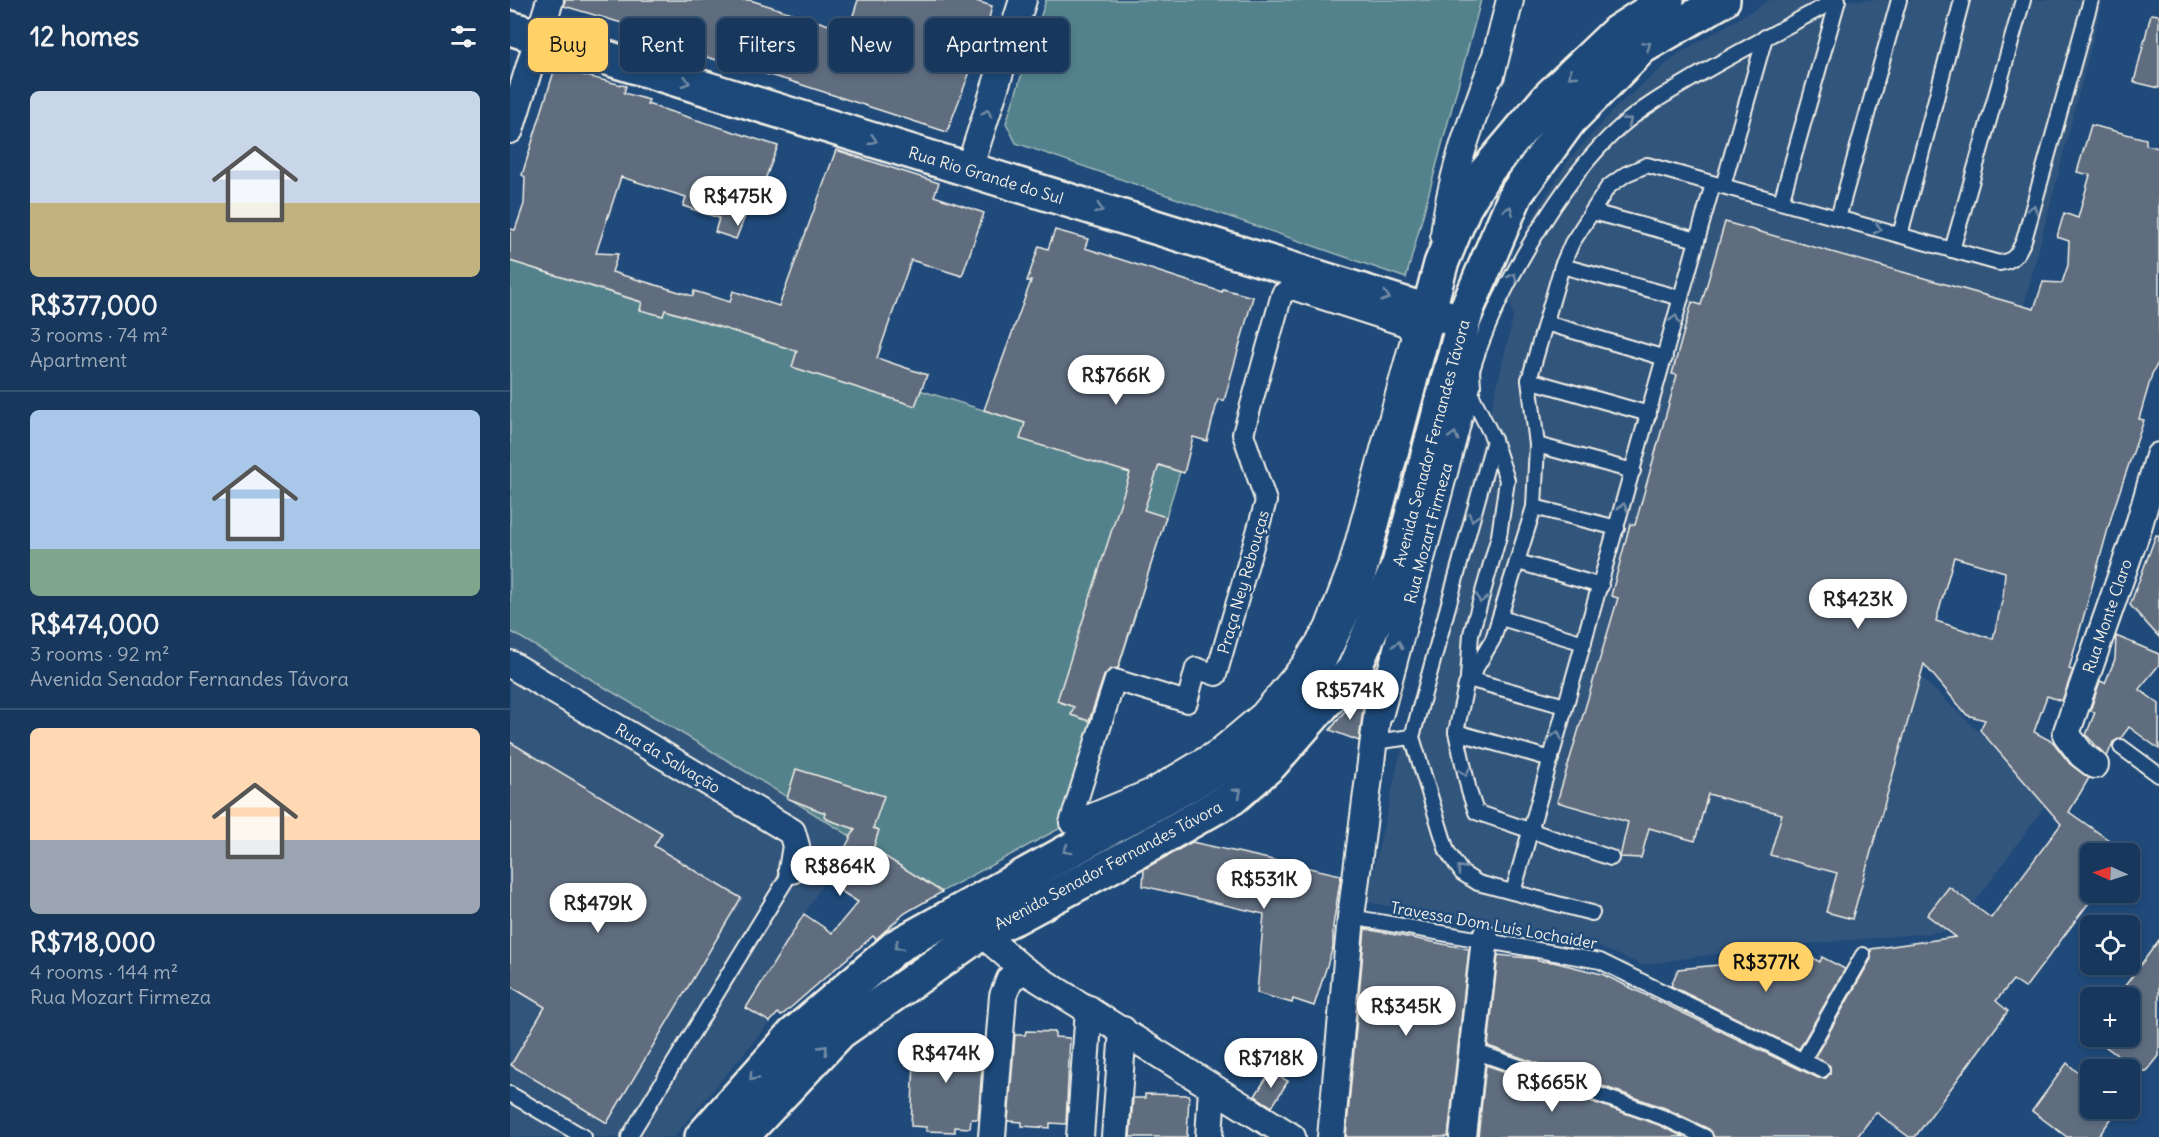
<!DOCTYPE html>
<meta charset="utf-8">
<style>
body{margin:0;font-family:Delius,sans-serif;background:#244365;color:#f1f3f6;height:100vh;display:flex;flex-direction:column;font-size:22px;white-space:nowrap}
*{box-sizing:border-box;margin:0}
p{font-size:20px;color:#9eacbb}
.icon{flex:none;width:33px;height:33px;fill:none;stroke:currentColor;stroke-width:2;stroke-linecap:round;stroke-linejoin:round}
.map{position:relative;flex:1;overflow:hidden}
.panel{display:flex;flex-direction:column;background:#17385c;width:510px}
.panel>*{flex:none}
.banner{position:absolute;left:18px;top:18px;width:570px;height:54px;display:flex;gap:12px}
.needle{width:39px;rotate:273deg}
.buttons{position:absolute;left:1570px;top:843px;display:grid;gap:12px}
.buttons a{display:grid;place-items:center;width:60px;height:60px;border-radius:9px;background:#17385c;box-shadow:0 3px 9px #0003,0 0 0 2px #365272;font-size:30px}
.price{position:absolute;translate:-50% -51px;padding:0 14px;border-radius:21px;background:#fff;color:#222;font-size:20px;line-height:39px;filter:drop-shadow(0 2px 3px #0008)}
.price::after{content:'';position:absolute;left:50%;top:36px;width:18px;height:14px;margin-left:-9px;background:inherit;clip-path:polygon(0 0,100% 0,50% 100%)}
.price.current{background:#ffd166;color:#111}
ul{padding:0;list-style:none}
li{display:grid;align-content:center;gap:12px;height:318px;padding:0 30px}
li+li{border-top:2px solid #365272}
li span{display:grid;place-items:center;height:186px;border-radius:9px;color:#555}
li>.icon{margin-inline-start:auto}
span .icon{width:108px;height:108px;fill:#fffc;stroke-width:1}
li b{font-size:26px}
h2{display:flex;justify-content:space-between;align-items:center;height:72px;padding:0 30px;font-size:26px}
.chip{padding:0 21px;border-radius:9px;background:#17385c;box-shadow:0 3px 9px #0003,0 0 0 2px #365272;font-size:21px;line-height:54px}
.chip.current{background:#ffd166;color:#111}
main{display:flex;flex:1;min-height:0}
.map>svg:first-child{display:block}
.built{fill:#32547c}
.green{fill:#53828c;stroke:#a4baba;stroke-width:1.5}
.building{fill:#5f6d7f;stroke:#f4f1e8;stroke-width:1.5;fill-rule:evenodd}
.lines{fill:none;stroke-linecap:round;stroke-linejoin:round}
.service-casing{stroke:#f4f1e8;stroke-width:18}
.pedestrian-casing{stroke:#f4f1e8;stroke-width:24}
.minor-casing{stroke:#f4f1e8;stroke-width:30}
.tertiary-casing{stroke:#f4f1e8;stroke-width:38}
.primary-casing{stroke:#f4f1e8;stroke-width:38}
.service{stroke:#1f4a7a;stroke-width:14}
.pedestrian{stroke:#1f4a7a;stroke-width:20}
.minor{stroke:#1f4a7a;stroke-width:26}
.tertiary{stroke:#1f4a7a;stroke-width:33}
.primary{stroke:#1f4a7a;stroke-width:33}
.oneway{stroke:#748da6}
.labels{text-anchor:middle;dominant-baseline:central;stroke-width:5;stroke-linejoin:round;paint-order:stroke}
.street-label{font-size:16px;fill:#f4f1e8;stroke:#1f4a7a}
</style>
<main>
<section class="panel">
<h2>12 homes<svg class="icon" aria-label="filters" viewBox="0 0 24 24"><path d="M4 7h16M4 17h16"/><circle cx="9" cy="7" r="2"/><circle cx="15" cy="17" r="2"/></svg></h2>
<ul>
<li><span style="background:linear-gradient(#c9d6e8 60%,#c2b280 0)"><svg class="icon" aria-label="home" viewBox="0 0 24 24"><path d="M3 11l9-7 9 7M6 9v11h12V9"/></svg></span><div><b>R$377,000</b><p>3 rooms · 74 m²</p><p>Apartment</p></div></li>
<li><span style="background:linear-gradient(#a9c7e8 75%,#7fa58c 0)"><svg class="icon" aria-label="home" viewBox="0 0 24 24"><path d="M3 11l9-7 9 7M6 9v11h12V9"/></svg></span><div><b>R$474,000</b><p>3 rooms · 92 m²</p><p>Avenida Senador Fernandes Távora</p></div></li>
<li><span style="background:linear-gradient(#ffd9b3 60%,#9aa5b1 0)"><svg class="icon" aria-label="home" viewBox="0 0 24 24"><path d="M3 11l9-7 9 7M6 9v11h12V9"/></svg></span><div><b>R$718,000</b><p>4 rooms · 144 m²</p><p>Rua Mozart Firmeza</p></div></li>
</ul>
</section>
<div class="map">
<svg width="1649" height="1137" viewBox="0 0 1649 1137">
<rect width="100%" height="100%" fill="#1f4a7a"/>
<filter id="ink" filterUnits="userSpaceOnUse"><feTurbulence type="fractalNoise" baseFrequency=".0167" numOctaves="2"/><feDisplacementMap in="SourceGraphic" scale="12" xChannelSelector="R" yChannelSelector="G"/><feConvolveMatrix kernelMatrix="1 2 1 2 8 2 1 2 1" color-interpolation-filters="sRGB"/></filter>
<g filter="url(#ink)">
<g class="built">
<polygon points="1260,0 1593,0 1514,306 1409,675 1540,799 1444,931 1238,949 1132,965 1084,945 856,902 905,690 986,390 1003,318 995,269 1032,202 1059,160 1108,105 1168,54"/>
<polygon points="0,631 342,836 237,1008 260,1022 164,1137 0,1137"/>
</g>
<g class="green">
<polygon points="536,0 971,0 896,278 506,143 496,123"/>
<polygon points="0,261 670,472 560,823 431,892 225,765 0,631"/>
</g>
<g class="building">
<polygon points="55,0 240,0 338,31 348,0 463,0 482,6 475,36 457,68 461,69 437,132 280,81 119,35 122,26 54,6"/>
<polygon points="1641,14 1649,15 1649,88 1624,82"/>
<polygon points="45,68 116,86 114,93 139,100 137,104 268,146 244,208 239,206 226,239 205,232 209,218 173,206 176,197 111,177 86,253 108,254 102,272 183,296 184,291 220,302 223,291 269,306 326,150 429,183 424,196 474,213 452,276 401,260 367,358 417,375 405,406 282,367 287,351 155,310 153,316 130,310 132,302 0,261 0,229 5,230 14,204 15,177 12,175"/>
<path d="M1581,125l55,14v6l13,3v213l-7,13 -13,45 5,1 -31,91 -44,158 4,1 -11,31 -15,-5 -13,36 19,10 17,22 19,14 -20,34 57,40 -35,2v38h6l-72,96 -12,-8 -17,21 12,10 -93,126h-6l-33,-25 -19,25h-143l-5,-8 -44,-21 -177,-62 10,-91 40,4v2l15,1 49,12 216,104h8l4,-5v-7l-15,-9 56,-98v-10l85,-12 -29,-22 22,-28 42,31 70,-94 -81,-94 5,-10 -18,-5 -43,-51 -72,255 -26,-7 11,-39 -67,-18 12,-41 -74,-20 -13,47 -46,-13 -8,30 -21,-1 8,-35 -71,-20 61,-204 -7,-2 19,-72 5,1 42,-150 -5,-1 20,-72 9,3 24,-83 309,87 9,-27 19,1 6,-18 1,-24 -12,-4 7,-24 14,5 12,-43 -13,-3zM1444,557l51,15 -2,25 -10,42 -57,-18z"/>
<polygon points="545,230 578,239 575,248 712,292 713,289 743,297 714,401 708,399 697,441 683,437 674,473 649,465 634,510 656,517 608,668 602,669 594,676 579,721 561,715 564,707 547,701 620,473 510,439 515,423 474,410 521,281 517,281 529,246 538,249"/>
<polygon points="1646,535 1649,536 1649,637 1620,605"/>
<polygon points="1606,636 1649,654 1649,665 1629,689 1649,704 1649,749 1619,727 1611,738 1603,742 1597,757 1576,735 1585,712 1580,711 1590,681 1595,683 1605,659"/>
<polygon points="845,698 852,702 853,708 849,741 820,730"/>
<polygon points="0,742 152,833 144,846 231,898 97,1123 1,1065 35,1007 0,986"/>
<polygon points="286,769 374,796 363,828 369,830 363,849 432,892 395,913 366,939 363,936 271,1016 268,1013 260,1022 236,1008 294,914 322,933 348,902 317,882 345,829 319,820 314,816 315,813 277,798"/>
<polygon points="682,842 831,875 823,926 823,947 804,1006 783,999 782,1003 747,993 754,914 633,886 634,869"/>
<polygon points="855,929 959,949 938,1137 836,1137"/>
<polygon points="1649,940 1649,1056 1637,1071 1629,1071 1581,1036 1620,1036 1620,998 1606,998"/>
<polygon points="1299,956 1310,962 1312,957 1335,969 1289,1049 1161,986 1168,969"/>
<polygon points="516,1031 545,1032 545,1037 560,1038 556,1124 540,1123 540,1128 512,1126 512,1122 498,1121 505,1035 515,1035"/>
<polygon points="420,1036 449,1038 449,1043 474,1043 468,1119 461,1119 460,1128 445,1127 445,1132 416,1131 416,1127 401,1126 405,1040 420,1041"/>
<polygon points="1557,1063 1581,1084 1581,1108 1609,1108 1588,1137 1557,1137 1522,1111"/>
<polygon points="976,1065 1149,1125 1174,1137 968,1137"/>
<polygon points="760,1072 778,1081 762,1107 745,1096"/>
<polygon points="635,1094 679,1095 677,1137 620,1137 623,1098 635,1098"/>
</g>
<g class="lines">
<g class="service-casing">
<g id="service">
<polyline points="1213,186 1255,37"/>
<polyline points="1271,202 1328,0"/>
<polyline points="1082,212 1187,240"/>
<polyline points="1328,218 1389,0"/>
<polyline points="1390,235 1452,0"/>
<polyline points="1442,250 1513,0"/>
<polyline points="1052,266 1171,298"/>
<polyline points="1036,323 1155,358"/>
<path d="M962,370c23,-75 89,-191 148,-243 24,-21 53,-37 80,-53 45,-26 91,-50 136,-74"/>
<polyline points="1019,380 1139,414"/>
<polyline points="958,388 984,440 997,480 989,536 961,634 958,677"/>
<polyline points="984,440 902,737 937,851 952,873 968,883 1082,913"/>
<polyline points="1027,445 1123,471"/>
<polyline points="1024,507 1107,528"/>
<polyline points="1008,562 1091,586"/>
<polyline points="991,618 1074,643"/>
<polyline points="958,679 1055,706"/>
<polyline points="946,732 1041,759"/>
<polyline points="863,742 902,737"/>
<polyline points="1611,747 1649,775"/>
<path d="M1101,858l-135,-46 -7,-21 -13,-59 10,-47 27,-46 41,-132 3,-62 -8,-65 33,-114 10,-23 36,-56 18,-13 21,-9 352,98c16,-2 19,-10 25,-23l67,-240"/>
<polyline points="1003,892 1203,184"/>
<polyline points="841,917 1090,961 1312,1070"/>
<polyline points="961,1050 1152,1117 1195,1137"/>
<polyline points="1293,1060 1353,955"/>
<polyline points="0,1094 74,1137"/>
<polyline points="119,1137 282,870"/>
</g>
</g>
<g class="pedestrian-casing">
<polygon id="pedestrian" points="782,289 896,326 902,336 839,566 815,628 791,665 751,713 707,750 642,789 560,823 605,680 677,702 686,668 706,675 756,501 733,434 772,294"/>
</g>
<g class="minor-casing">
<g id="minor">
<polyline points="981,75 1000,0"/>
<polyline points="0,130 40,0"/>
<polyline points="459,169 513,0"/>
<path d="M934,235c6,-60 29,-118 50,-175"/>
<polyline points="0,664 282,832 286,846 282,870"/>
<polyline points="870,713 957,386 954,341"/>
<polyline points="1585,765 1572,755 1556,734 1628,528 1649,456"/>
<polyline points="471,933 514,970 782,1137"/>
<polyline points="482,1137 493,996 500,979 514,970"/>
<polyline points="570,1137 579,1009"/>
<polyline points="605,1137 613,1030"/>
<polyline points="699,1137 702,1088"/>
<path d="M821,1137l20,-220 27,-209c-1,-19 -8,-29 -24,-39"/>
<polyline points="953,1137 975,938"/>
</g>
</g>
<g class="tertiary-casing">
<polyline id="tertiary" points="0,28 953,322"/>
</g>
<g class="primary-casing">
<g id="primary">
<polyline points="192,1137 283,1035 387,946 707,769 757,725 801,677 846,585 931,264 954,208 975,173 1038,98 1107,32 1157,0"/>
<polyline points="231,1137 330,1032 471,933 506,917 621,855 722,798 761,764 844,669 889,564 957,309 1006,194 1059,121 1132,47 1213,0"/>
</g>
</g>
<use href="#service" class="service"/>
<use href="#pedestrian" class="pedestrian"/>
<use href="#minor" class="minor"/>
<use href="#tertiary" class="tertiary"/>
<use href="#primary" class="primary"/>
</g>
<defs><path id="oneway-chevron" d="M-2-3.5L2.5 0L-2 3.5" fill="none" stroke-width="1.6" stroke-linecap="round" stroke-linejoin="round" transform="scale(1.5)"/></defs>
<g class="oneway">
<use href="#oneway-chevron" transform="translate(1137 45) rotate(-35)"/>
<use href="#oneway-chevron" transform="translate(1062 75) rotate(137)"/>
<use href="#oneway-chevron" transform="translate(176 82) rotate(17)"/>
<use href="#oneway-chevron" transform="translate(477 113) rotate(-73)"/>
<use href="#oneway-chevron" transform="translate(1118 121) rotate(-38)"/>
<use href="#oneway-chevron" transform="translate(363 140) rotate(17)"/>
<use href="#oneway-chevron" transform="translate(589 209) rotate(17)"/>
<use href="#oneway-chevron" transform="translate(1523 209) rotate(-74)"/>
<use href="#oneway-chevron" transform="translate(999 210) rotate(-67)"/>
<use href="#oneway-chevron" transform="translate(1368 229) rotate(15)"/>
<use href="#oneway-chevron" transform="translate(1003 277) rotate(-61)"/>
<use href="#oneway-chevron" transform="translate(876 297) rotate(17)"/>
<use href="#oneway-chevron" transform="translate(1165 319) rotate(-74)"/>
<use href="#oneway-chevron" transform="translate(944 436) rotate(-75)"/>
<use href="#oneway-chevron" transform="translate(1113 507) rotate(-75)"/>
<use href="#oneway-chevron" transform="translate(963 517) rotate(105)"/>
<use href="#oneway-chevron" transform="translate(971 599) rotate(106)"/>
<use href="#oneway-chevron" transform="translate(888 645) rotate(-75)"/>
<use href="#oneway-chevron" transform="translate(1047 735) rotate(-75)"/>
<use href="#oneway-chevron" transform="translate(955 772) rotate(78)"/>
<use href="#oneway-chevron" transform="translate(728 792) rotate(-40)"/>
<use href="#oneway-chevron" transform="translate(557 850) rotate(151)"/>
<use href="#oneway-chevron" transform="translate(951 869) rotate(-132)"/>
<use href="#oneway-chevron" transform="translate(388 946) rotate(146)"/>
<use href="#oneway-chevron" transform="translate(314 1049) rotate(-46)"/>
<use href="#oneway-chevron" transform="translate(243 1077) rotate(132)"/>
</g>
</g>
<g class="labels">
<g class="street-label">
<text transform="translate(476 175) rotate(17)">Rua Rio Grande do Sul</text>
<text transform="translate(921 443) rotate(-75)">Avenida Senador Fernandes Távora</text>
<text transform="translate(918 533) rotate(-75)">Rua Mozart Firmeza</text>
<text transform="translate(733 582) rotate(-74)">Praça Ney Rebouças</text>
<text transform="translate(1597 616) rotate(-71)">Rua Monte Claro</text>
<text transform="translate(158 758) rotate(31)">Rua da Salvação</text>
<text transform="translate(598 865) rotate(-28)">Avenida Senador Fernandes Távora</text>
<text transform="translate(984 925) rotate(10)">Travessa Dom Luís Lochaider</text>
</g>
</g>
</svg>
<div class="buttons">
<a><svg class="needle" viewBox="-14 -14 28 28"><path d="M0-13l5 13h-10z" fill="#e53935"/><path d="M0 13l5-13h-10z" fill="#9eacbb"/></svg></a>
<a><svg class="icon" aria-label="locate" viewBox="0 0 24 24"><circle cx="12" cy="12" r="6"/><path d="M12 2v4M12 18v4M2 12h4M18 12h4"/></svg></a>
<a>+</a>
<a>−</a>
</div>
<b class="price" style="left:228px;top:227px">R$475K</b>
<b class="price" style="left:606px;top:406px">R$766K</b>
<b class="price" style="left:1348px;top:630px">R$423K</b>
<b class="price" style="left:840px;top:721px">R$574K</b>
<b class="price" style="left:330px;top:897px">R$864K</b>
<b class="price" style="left:754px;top:910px">R$531K</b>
<b class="price" style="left:88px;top:934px">R$479K</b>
<b class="price current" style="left:1256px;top:993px">R$377K</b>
<b class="price" style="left:896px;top:1037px">R$345K</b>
<b class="price" style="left:436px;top:1084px">R$474K</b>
<b class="price" style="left:761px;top:1089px">R$718K</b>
<b class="price" style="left:1042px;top:1113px">R$665K</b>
<div class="banner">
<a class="chip current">Buy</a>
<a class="chip">Rent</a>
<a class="chip">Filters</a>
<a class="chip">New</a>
<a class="chip">Apartment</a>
</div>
</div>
</main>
